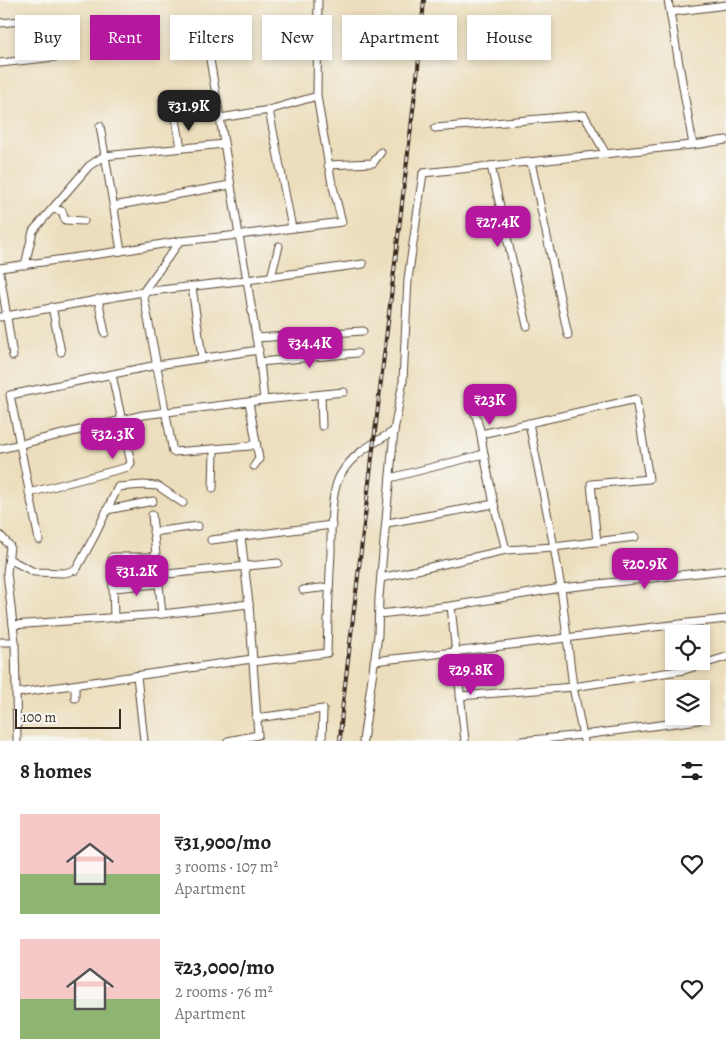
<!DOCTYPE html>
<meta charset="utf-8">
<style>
body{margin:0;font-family:Alegreya,serif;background:#f2f2f2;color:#222;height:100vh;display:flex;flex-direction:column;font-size:19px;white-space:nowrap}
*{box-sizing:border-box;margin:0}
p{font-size:16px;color:#767676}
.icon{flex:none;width:28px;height:28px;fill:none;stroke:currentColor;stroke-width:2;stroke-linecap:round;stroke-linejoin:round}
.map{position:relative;height:741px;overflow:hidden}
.drawer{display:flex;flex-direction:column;background:#fff;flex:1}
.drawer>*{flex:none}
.guide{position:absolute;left:15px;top:15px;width:696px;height:45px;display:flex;gap:10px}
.buttons{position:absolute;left:665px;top:625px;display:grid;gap:10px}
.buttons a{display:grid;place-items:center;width:45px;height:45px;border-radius:0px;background:#fff;box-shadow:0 2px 8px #0003;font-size:25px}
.scale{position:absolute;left:15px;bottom:12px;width:106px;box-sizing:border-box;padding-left:5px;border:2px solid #3b2a1e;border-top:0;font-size:14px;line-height:18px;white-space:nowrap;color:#3b2a1e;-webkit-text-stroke:4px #f6f6f2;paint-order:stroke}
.price{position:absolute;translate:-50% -42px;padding:0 11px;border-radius:10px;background:#b5179e;color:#fff;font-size:16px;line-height:32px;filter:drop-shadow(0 1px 2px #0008)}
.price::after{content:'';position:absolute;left:50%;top:30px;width:15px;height:11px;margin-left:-8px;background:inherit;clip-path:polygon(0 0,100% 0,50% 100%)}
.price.selected{background:#222;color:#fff}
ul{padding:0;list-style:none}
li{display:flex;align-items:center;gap:15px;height:125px;padding:0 20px}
li span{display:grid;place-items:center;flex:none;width:140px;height:100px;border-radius:0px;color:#555}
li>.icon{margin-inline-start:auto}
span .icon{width:60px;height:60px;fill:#fffc;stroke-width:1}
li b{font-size:21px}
h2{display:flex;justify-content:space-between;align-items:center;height:60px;padding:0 20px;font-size:21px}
.chip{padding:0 18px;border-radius:0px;background:#fff;box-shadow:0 2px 8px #0003;font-size:18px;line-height:45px}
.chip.selected{background:#b5179e;color:#fff}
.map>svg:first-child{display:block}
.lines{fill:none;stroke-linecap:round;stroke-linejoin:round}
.minor-casing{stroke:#564536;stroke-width:9}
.minor{stroke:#fff;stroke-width:7}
.rail-casing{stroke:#3b2a1e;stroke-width:4}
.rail{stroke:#f6f6f2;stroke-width:2;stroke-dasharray:5.5;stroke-linecap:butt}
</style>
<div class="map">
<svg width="726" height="741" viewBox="0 0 726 741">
<rect width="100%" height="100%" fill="#f6f6f2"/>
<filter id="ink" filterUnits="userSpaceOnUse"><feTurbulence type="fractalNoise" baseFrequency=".02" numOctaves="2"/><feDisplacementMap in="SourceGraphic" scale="10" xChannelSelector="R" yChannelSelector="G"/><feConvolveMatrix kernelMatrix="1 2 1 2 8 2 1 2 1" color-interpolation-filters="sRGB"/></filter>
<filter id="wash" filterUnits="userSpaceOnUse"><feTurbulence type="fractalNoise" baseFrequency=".0096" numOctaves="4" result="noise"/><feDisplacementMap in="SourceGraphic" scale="20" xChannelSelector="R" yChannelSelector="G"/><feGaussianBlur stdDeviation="1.12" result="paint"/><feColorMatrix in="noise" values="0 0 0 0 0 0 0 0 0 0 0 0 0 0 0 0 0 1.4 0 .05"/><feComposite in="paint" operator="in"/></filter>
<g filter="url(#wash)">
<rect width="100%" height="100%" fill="#ecdebc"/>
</g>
<g filter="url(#ink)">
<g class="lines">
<g class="minor-casing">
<g id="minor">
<polyline points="668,0 693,145"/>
<polyline points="671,12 726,5"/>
<polyline points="0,23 21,21"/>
<polyline points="208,48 220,118"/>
<polyline points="0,63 55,57"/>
<polyline points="317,96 318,0"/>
<polyline points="269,110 292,228"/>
<polyline points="176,119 181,148"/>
<polyline points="100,126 121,251"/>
<polyline points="435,128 584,115 606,154"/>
<polyline points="531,162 568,335"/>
<polyline points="328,165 373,163 381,152"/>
<polyline points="491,166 527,326"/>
<polyline points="113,206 230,185"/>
<polyline points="52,209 62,211 65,220 84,221"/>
<polyline points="180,241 143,292 173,452 250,446 256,443"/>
<polyline points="25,265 33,231 89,166 104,156 224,144"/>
<polyline points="0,268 121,251 180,241 239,235 220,118 269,110 317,96 331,179 342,222 239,235 247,280 363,264"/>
<polyline points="0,273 13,356"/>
<polyline points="271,277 279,246"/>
<polyline points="192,287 202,357"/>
<polyline points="98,299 105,333"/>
<polyline points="52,307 61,352"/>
<polyline points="0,317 143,292 247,280 260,362 264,400 143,415 0,449"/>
<polyline points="256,338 363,331"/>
<polyline points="260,362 357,353"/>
<polyline points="321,395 322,426"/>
<polyline points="264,400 344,392"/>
<polyline points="249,402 259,459 254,466"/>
<polyline points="472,402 480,430 484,454"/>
<polyline points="529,423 554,547 561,588 573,687 584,741"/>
<polyline points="481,434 636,399 649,479 591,484 597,542"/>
<polyline points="390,478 484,454 494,504 506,550 554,547 635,537"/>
<polyline points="213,488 214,450"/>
<polyline points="29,493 128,467 131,463 112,375"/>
<polyline points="107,510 153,501"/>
<polyline points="152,515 162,614"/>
<polyline points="387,523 494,504"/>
<polyline points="153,532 198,526"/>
<polyline points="0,535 10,546 7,573 15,642 17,741"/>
<polyline points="241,537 249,604"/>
<polyline points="39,540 10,395 157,365 259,350"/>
<polyline points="211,540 332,525"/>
<polyline points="9,559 34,572 64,573 76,570 95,535 118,487 143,485 158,486 183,503"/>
<polyline points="157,575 278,563"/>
<polyline points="381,578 506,550"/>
<polyline points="113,588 158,584"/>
<polyline points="303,590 329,587"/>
<polyline points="451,606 465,741"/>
<polyline points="379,614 451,606 561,588 726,570"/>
<polyline points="114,618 112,557 155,557"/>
<polyline points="13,625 162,614 249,604 258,735 228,741"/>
<polyline points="0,642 15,642"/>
<path d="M374,661c118,-12 234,-30 352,-42"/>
<path d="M253,662l74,-9c1,-33 2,-67 4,-100 0,-21 -1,-62 10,-79 12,-21 33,-31 53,-43"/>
<polyline points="137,676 144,741"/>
<polyline points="75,686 75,698"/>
<polyline points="17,693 252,659"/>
<polyline points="460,696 573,687 684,670 726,657"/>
<polyline points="256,718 323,709 322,741"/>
<polyline points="363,741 378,635 379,597 394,431 403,381 408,279 423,173 700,144 726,140"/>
<polyline points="521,741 583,735 699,720"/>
</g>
</g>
<use href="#minor" class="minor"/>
<g class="rail-casing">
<polyline id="rail" points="340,741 342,711 418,68 424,0"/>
</g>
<use href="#rail" class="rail"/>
</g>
</g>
</svg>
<div class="buttons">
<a><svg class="icon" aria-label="locate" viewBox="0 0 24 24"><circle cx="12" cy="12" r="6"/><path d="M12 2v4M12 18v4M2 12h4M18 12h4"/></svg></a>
<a><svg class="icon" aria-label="layers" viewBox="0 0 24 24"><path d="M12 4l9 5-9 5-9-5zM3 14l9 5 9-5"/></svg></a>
</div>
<div class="scale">100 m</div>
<b class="price selected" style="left:189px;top:132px">₹31.9K</b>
<b class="price" style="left:498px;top:248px">₹27.4K</b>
<b class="price" style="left:310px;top:369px">₹34.4K</b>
<b class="price" style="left:490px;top:426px">₹23K</b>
<b class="price" style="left:113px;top:460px">₹32.3K</b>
<b class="price" style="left:645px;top:590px">₹20.9K</b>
<b class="price" style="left:137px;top:597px">₹31.2K</b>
<b class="price" style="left:471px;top:696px">₹29.8K</b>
<div class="guide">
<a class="chip">Buy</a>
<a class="chip selected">Rent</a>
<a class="chip">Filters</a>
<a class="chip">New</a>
<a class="chip">Apartment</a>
<a class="chip">House</a>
</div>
</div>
<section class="drawer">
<h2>8 homes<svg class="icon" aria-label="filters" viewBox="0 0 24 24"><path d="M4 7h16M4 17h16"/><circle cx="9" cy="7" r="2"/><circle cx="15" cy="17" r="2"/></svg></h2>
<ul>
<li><span style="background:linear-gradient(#f6c9c9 60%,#8fb573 0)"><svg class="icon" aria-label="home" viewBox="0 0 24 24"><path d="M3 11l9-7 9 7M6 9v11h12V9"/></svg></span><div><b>₹31,900/mo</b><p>3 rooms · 107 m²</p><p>Apartment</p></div><svg class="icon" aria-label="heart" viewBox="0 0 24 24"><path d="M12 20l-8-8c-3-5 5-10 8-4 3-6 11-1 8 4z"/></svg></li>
<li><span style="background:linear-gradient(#f6c9c9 60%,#8fb573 0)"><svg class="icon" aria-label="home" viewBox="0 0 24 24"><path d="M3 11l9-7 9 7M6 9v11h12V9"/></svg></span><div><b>₹23,000/mo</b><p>2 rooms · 76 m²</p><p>Apartment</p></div><svg class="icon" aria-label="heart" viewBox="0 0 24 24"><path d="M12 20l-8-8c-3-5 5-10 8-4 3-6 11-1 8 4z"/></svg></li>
</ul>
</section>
